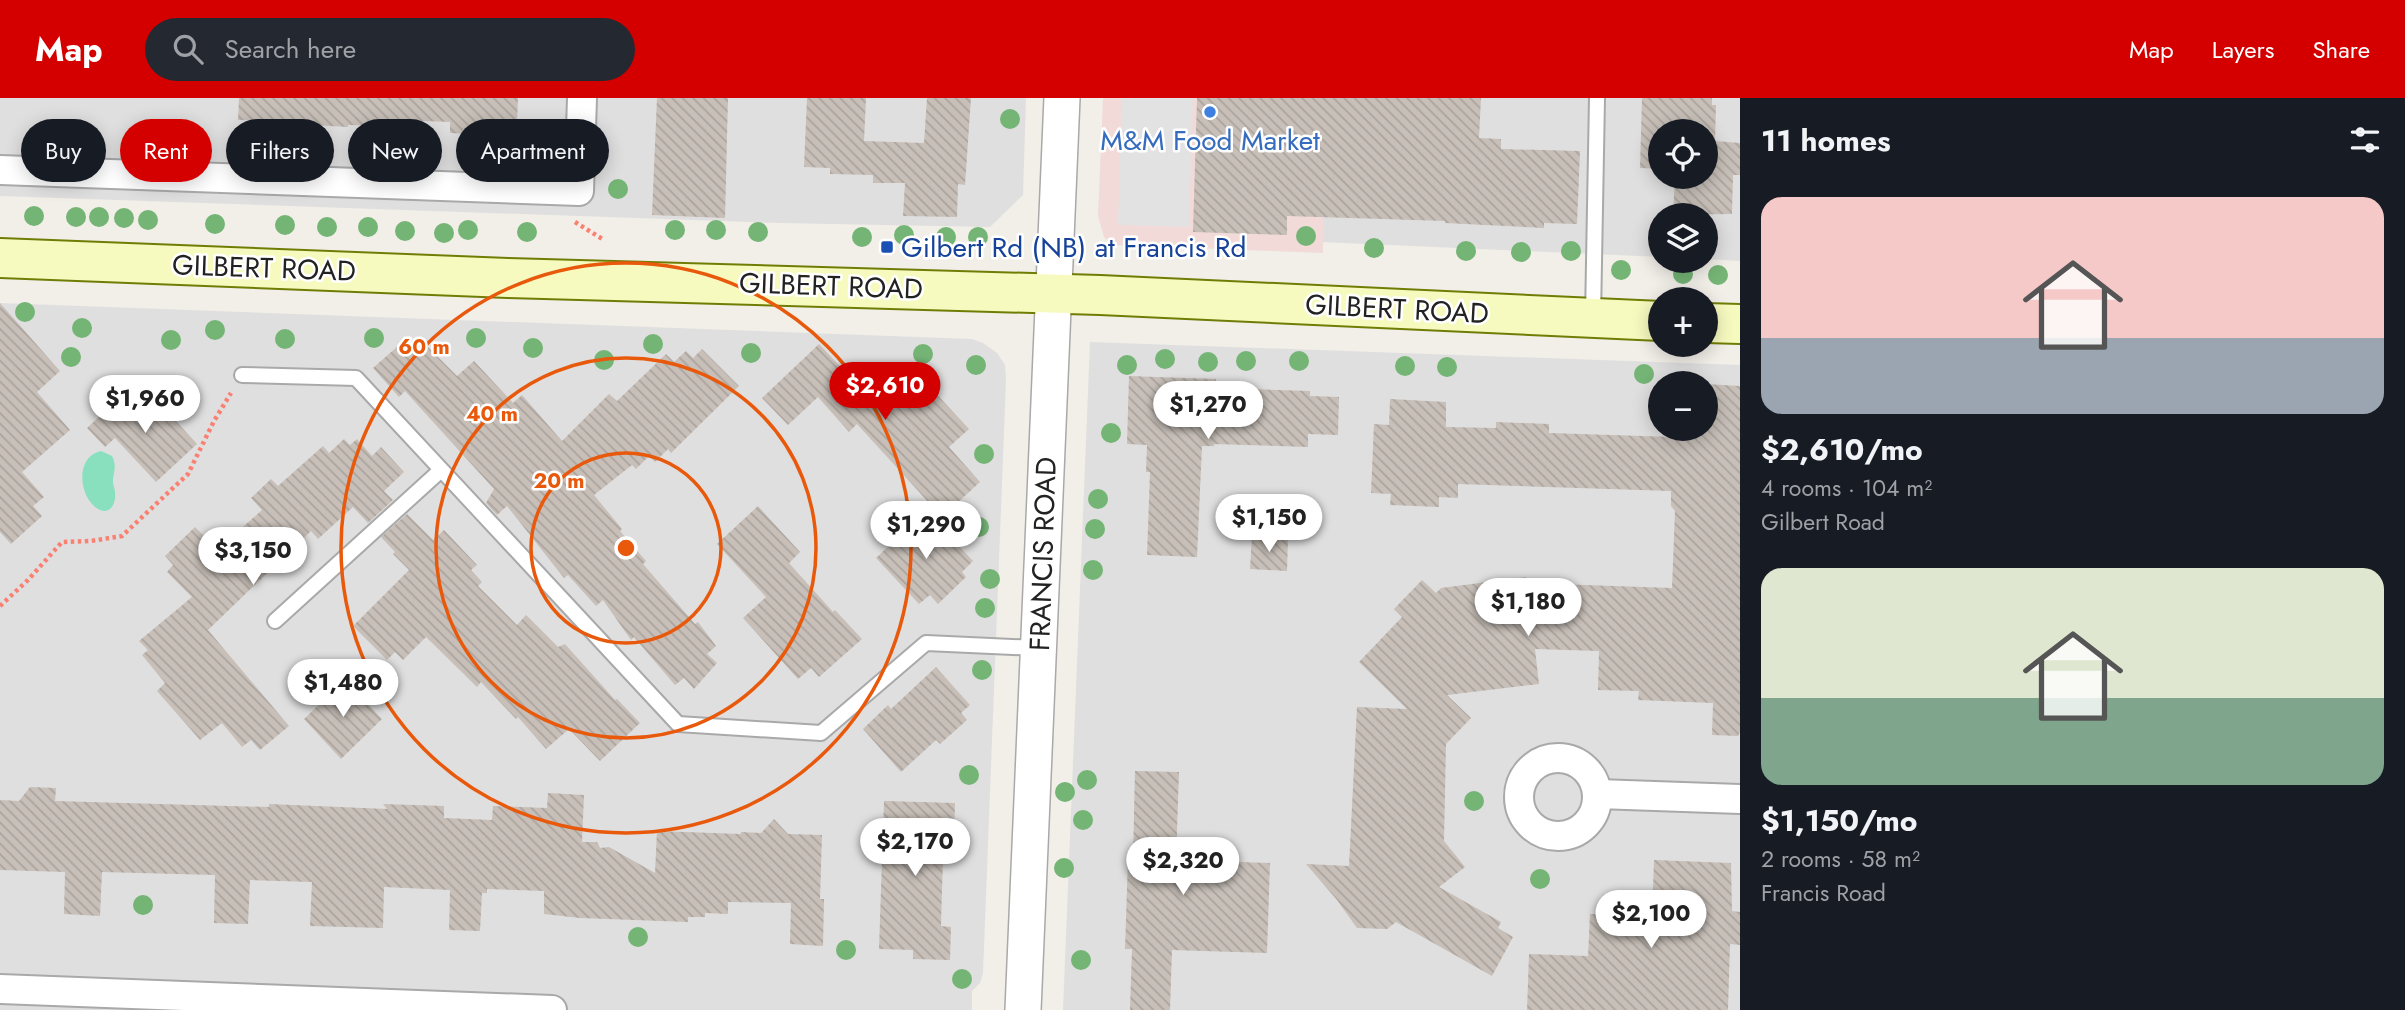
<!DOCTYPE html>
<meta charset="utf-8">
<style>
body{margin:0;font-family:Jost,sans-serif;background:#242831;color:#f1f3f6;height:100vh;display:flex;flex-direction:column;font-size:26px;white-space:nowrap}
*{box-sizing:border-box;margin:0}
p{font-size:23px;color:#9ea1a6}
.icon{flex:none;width:38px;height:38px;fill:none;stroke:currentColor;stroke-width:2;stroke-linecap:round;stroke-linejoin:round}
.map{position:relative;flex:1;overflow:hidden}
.drawer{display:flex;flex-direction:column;background:#171b24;width:665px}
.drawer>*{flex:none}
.hud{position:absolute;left:21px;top:21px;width:665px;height:63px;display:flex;gap:14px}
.controls{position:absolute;left:1648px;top:21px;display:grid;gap:14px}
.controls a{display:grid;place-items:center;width:70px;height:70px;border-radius:50%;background:#171b24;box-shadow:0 4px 18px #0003;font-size:35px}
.price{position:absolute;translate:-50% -60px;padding:0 16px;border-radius:24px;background:#fff;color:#222;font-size:23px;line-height:46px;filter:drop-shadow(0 2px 4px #0008)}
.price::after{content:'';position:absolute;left:50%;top:42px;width:21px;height:16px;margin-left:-10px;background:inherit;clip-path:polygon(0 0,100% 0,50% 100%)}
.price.selected{background:#d40000;color:#fff}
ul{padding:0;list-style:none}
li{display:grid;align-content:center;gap:14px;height:371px;padding:0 21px}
li span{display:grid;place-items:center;height:217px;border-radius:21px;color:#555}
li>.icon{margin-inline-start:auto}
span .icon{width:126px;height:126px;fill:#fffc;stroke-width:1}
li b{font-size:30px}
h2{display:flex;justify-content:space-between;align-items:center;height:84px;padding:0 21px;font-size:30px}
.chip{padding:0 24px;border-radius:32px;background:#171b24;box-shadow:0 4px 18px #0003;font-size:24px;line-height:63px}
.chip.selected{background:#d40000;color:#fff}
header{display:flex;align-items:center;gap:42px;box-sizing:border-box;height:98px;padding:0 35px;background:#d40000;color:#fff}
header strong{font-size:33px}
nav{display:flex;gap:38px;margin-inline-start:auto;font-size:24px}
.search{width:490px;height:63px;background:#242831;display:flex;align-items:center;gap:18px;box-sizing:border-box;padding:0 24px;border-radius:38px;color:#9ea1a6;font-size:26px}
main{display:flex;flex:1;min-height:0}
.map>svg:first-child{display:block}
.residential{fill:#e0dfdf;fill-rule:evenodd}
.commercial{fill:#f2dad9}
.pitch{fill:#88e0be}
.parking{fill:#e2e2e2}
.building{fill:url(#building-back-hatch)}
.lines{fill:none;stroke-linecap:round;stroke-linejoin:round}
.service-casing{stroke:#a9a9a9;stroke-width:18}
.minor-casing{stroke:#a9a9a9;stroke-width:32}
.tertiary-casing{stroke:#a9a9a9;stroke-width:38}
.secondary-casing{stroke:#707d05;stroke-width:42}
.path{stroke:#fa8072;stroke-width:4.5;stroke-dasharray:3.5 3.5;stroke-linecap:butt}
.service{stroke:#fff;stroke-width:14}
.minor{stroke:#fff;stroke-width:28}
.tertiary{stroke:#fff;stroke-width:35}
.secondary{stroke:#f7fabf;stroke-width:38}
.tree{fill:#74b475}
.ring{fill:none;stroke:#e8590c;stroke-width:3.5}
.shop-dot{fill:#3f7fe0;stroke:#fff;stroke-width:2.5}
.transit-dot{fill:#1a4fb4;stroke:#fff;stroke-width:2.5}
.labels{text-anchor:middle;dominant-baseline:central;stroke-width:5;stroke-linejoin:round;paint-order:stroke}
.shop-label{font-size:28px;fill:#366cbe;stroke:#fff}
.transit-label{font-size:28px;fill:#164399;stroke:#fff;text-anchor:start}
.street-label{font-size:28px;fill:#222;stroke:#fff}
.centre{fill:#e8590c;stroke:#fff;stroke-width:3.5}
.ring-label{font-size:21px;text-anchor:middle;font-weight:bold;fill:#e8590c;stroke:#fff;stroke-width:5;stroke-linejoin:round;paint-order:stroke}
</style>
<header>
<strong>Map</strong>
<div class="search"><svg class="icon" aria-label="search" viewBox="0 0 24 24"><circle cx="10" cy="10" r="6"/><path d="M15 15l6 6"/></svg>Search here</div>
<nav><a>Map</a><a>Layers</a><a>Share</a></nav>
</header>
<main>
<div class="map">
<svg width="1740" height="912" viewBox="0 0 1740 912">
<defs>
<pattern id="building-back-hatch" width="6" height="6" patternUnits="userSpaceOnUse" patternTransform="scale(1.75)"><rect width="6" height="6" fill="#c7bfb8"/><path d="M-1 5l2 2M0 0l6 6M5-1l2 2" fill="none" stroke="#aba49e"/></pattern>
</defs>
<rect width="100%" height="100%" fill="#f2efe9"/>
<g class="residential">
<polygon points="0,0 1026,0 1023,97 990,129 779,125 0,98"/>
<path d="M1325,0h415v163l-34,-2v-44h-45v42l-339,-15zM1661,33h45v46h-45z"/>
<polygon points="0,205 972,241 983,245 997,255 1005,267 1006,282 983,875 980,885 972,893 972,912 0,912"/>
<path d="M1090,244l650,23v645h-677zM1661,285h45v46h-45z"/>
</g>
<polygon class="commercial" points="1103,0 1325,0 1323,155 1113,147 1104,139 1098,118"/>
<path class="pitch" d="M101,353l11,5c7,14 -2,20 2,31 5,17 -6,33 -21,18 -15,-15 -16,-49 8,-54z"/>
<polygon class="parking" points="1122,0 1193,0 1189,129 1118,127"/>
<g class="building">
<polygon points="239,0 518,0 517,26 493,25 493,37 450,35 450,24 397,22 397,28 348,27 348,29 311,27 311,24 238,22"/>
<polygon points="657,0 728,0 725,120 652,117"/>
<polygon points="807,0 866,0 864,43 924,45 927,0 971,0 965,87 958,86 957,119 903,118 905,85 873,85 873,77 830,76 830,70 804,69"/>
<polygon points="1197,0 1481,0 1479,40 1501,41 1501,51 1580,53 1577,126 1544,125 1544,130 1445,125 1445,123 1287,118 1287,137 1193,134"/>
<polygon points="1642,0 1712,0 1712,7 1716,7 1715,43 1740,45 1740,77 1733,77 1732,116 1673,117 1675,79 1706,79 1706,33 1661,33 1661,71 1640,70"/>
<polygon points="0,205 60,273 37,294 70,332 22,374 44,399 33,408 42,418 11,446 0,434"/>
<polygon points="406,241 415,251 423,244 457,278 474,263 513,305 522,297 562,343 609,296 617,303 666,256 674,264 686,253 693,260 702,251 739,288 671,355 668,351 655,364 649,358 636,371 632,367 594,397 622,431 620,433 646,463 643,466 695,526 698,524 716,548 707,556 717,565 694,591 684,580 675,587 634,539 631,542 603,502 596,508 568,477 564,480 507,408 497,417 486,405 494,391 405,293 399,299 373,270"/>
<polygon points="819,246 853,282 861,274 868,283 882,271 900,291 917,275 969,331 949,349 980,384 942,419 857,326 849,334 818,299 788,327 762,300"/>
<polygon points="1129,278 1216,281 1216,290 1310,293 1310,298 1339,299 1338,337 1308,336 1308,349 1214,346 1214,348 1202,348 1197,459 1147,457 1150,374 1146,374 1147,347 1127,346"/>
<polygon points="1706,286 1740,288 1740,634 1738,638 1712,637 1713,605 1638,602 1639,593 1598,592 1599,553 1535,551 1539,586 1447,597 1471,620 1446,646 1444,743 1465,769 1439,789 1501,824 1498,830 1513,839 1492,878 1396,824 1387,831 1357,830 1337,802 1306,766 1349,768 1357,609 1407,611 1359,564 1402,519 1394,511 1422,482 1436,495 1441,490 1526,479 1527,485 1672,490 1675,413 1671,408 1671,393 1458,386 1458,400 1439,399 1439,409 1390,407 1391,396 1371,395 1374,326 1389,327 1390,301 1446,304 1446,329 1496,330 1496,324 1549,326 1549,335 1674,339 1674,331 1706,331"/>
<polygon points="122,297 137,314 154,299 197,346 156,384 115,340 105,349 87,330"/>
<polygon points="344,341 350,347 357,341 372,358 381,349 404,374 384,393 393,402 368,425 353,409 318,441 311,433 208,532 289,628 260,652 251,642 242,649 222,625 200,642 157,593 165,585 142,557 148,552 139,543 192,499 167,474 173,467 165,458 195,429 206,440 214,433 225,445 262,412 251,400 271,381 278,388 323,348 329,355"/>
<polygon points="758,408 800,454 789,465 833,514 835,512 862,541 819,579 811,570 798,581 743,520 766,499 717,446"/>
<polygon points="926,413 973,463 962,474 966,479 938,506 930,497 919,506 876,460"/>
<polygon points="407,416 433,442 444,432 477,467 471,472 482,484 478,488 517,527 526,517 558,549 565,546 615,602 617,601 640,625 600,663 569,631 546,651 518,619 516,621 481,584 477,589 426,539 403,562 395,554 387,562 353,528 409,472 393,456 395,454 381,439"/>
<polygon points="1252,438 1288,440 1287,473 1250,471"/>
<polygon points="936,569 970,607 961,615 967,622 940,646 936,642 901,674 863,631 888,607 891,611"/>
<polygon points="345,582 382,621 341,661 304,621"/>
<polygon points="1135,673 1179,674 1176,762 1270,765 1267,855 1172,852 1170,912 1130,912 1132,851 1125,851 1128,760 1133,761"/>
<polygon points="30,689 56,690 55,703 269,709 269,706 387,711 383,706 444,708 444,720 492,722 493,708 547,710 548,695 584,697 582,744 597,744 600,750 609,749 655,775 657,733 741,736 741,734 761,735 774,721 788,736 822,737 820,801 824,801 823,848 790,846 791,805 728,804 728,816 705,815 705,819 688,819 688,824 580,820 544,816 544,793 487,791 487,795 482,795 480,833 449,832 450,792 384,789 383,830 310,828 312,784 250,782 248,826 214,825 215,777 102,774 100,818 64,816 65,774 0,772 0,702 19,703"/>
<polygon points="884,703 955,705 954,737 944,737 942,791 941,828 951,829 950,862 913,861 913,852 879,851"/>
<polygon points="1654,762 1731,765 1732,813 1740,814 1740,847 1730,846 1728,912 1527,912 1529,856 1588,858 1590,816 1652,819"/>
</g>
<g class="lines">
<g class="service-casing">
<g id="service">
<polyline points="1593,219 1597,0"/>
<polyline points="242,277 356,280 678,626 821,635 926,545 1037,550"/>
<polyline points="275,523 441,372"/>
</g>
</g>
<g class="minor-casing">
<g id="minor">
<polyline points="0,72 579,93 582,0"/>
<circle cx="1558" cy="699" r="39"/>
<polyline points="1598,696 1740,701"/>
<polyline points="0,891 552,912"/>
</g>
</g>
<g class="tertiary-casing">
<polyline id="tertiary" points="1023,912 1062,0"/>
</g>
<g class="secondary-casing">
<g id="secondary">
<polyline points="0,160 508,180 1100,197 1661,223"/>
<polyline points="1706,225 1740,226"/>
</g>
</g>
<g class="path">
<polyline points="575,124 604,142"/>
<polyline points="0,508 28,482 62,444 91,443 122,438 188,376 214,323 231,295"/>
</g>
<use href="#service" class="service"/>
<use href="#minor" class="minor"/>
<use href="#tertiary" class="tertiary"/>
<use href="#secondary" class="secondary"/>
</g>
<g class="tree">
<circle cx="1010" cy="21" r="10"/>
<circle cx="58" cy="39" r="10"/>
<circle cx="199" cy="44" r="10"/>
<circle cx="404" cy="48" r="10"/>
<circle cx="515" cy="52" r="10"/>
<circle cx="618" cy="91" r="10"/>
<circle cx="34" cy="118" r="10"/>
<circle cx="76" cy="119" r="10"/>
<circle cx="99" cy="119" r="10"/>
<circle cx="124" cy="120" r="10"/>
<circle cx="148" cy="122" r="10"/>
<circle cx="215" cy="126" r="10"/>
<circle cx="285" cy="127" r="10"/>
<circle cx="327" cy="129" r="10"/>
<circle cx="368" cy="129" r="10"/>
<circle cx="468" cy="132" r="10"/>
<circle cx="675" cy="132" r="10"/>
<circle cx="716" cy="132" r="10"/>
<circle cx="405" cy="133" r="10"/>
<circle cx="527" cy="134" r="10"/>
<circle cx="758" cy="134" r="10"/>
<circle cx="444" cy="135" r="10"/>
<circle cx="904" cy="137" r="10"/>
<circle cx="1306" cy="138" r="10"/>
<circle cx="862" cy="139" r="10"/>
<circle cx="946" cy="139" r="10"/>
<circle cx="978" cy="139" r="10"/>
<circle cx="1374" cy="150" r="10"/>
<circle cx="1466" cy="153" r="10"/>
<circle cx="1571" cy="153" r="10"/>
<circle cx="1521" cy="154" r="10"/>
<circle cx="1621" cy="172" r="10"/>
<circle cx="1683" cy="176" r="10"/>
<circle cx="1718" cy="177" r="10"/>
<circle cx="25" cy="214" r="10"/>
<circle cx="82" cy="230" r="10"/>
<circle cx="215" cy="232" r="10"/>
<circle cx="374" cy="240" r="10"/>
<circle cx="476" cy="240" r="10"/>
<circle cx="285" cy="241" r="10"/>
<circle cx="171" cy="242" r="10"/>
<circle cx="653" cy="246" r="10"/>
<circle cx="533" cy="250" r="10"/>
<circle cx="751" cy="255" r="10"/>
<circle cx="923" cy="256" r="10"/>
<circle cx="71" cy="259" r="10"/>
<circle cx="1165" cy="261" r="10"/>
<circle cx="604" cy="262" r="10"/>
<circle cx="1246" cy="263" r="10"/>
<circle cx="1299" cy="263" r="10"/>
<circle cx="1208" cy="264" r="10"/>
<circle cx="976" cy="267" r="10"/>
<circle cx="1127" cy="267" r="10"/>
<circle cx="1405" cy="268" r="10"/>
<circle cx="1447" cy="269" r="10"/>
<circle cx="1644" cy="276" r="10"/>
<circle cx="1111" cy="335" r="10"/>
<circle cx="984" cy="356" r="10"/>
<circle cx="1098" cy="401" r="10"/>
<circle cx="979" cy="429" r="10"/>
<circle cx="1095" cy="431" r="10"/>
<circle cx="1093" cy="472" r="10"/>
<circle cx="990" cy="481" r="10"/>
<circle cx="985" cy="510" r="10"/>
<circle cx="982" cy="572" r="10"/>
<circle cx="969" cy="677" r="10"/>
<circle cx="1087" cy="682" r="10"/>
<circle cx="1065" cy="694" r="10"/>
<circle cx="1474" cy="703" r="10"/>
<circle cx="1083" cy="722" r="10"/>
<circle cx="1064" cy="770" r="10"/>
<circle cx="1540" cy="781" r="10"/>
<circle cx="143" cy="807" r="10"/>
<circle cx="638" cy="839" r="10"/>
<circle cx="846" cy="852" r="10"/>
<circle cx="1081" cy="862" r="10"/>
<circle cx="962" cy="881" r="10"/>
</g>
<g class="ring">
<circle cx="626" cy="450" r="95"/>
<circle cx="626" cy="450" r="190"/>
<circle cx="626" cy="450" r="285"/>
</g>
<circle class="shop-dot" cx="1210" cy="14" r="7"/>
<rect class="transit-dot" x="880" y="142" width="14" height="14" rx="3.5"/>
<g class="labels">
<g class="shop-label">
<text x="1210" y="42">M&amp;M Food Market</text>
</g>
<g class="transit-label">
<text x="901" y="149">Gilbert Rd (NB) at Francis Rd</text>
</g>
<g class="street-label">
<text transform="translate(264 170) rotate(2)">GILBERT ROAD</text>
<text transform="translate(831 188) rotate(2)">GILBERT ROAD</text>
<text transform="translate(1397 211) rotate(3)">GILBERT ROAD</text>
<text transform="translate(1043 456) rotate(-88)">FRANCIS ROAD</text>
</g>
</g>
<circle cx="626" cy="450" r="10" class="centre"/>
<g class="ring-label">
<text x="424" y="256">60 m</text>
<text x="492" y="323">40 m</text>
<text x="559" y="390">20 m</text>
</g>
</svg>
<div class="controls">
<a><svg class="icon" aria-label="locate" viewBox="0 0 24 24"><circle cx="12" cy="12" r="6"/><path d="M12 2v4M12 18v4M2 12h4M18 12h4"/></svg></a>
<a><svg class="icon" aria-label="layers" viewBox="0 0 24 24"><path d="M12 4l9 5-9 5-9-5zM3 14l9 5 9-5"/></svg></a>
<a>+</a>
<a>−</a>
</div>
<b class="price selected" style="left:885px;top:324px">$2,610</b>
<b class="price" style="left:145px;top:337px">$1,960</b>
<b class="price" style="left:1208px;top:343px">$1,270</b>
<b class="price" style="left:1269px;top:456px">$1,150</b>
<b class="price" style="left:926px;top:463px">$1,290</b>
<b class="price" style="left:253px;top:489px">$3,150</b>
<b class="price" style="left:1528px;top:540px">$1,180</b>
<b class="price" style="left:343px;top:621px">$1,480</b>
<b class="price" style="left:915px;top:780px">$2,170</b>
<b class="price" style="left:1183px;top:799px">$2,320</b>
<b class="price" style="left:1651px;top:852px">$2,100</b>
<div class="hud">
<a class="chip">Buy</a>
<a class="chip selected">Rent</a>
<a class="chip">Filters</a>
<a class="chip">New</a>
<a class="chip">Apartment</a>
</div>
</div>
<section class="drawer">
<h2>11 homes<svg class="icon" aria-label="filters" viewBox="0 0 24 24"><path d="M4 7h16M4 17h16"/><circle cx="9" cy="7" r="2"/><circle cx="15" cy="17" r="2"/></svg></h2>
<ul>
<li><span style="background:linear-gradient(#f6c9c9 65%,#9aa5b1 0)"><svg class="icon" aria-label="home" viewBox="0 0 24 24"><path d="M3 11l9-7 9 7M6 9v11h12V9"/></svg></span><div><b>$2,610/mo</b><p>4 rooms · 104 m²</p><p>Gilbert Road</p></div></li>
<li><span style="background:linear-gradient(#dfe7d0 60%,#7fa58c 0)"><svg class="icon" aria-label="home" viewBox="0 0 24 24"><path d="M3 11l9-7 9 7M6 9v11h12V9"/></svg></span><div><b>$1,150/mo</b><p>2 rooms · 58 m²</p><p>Francis Road</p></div></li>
</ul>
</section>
</main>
